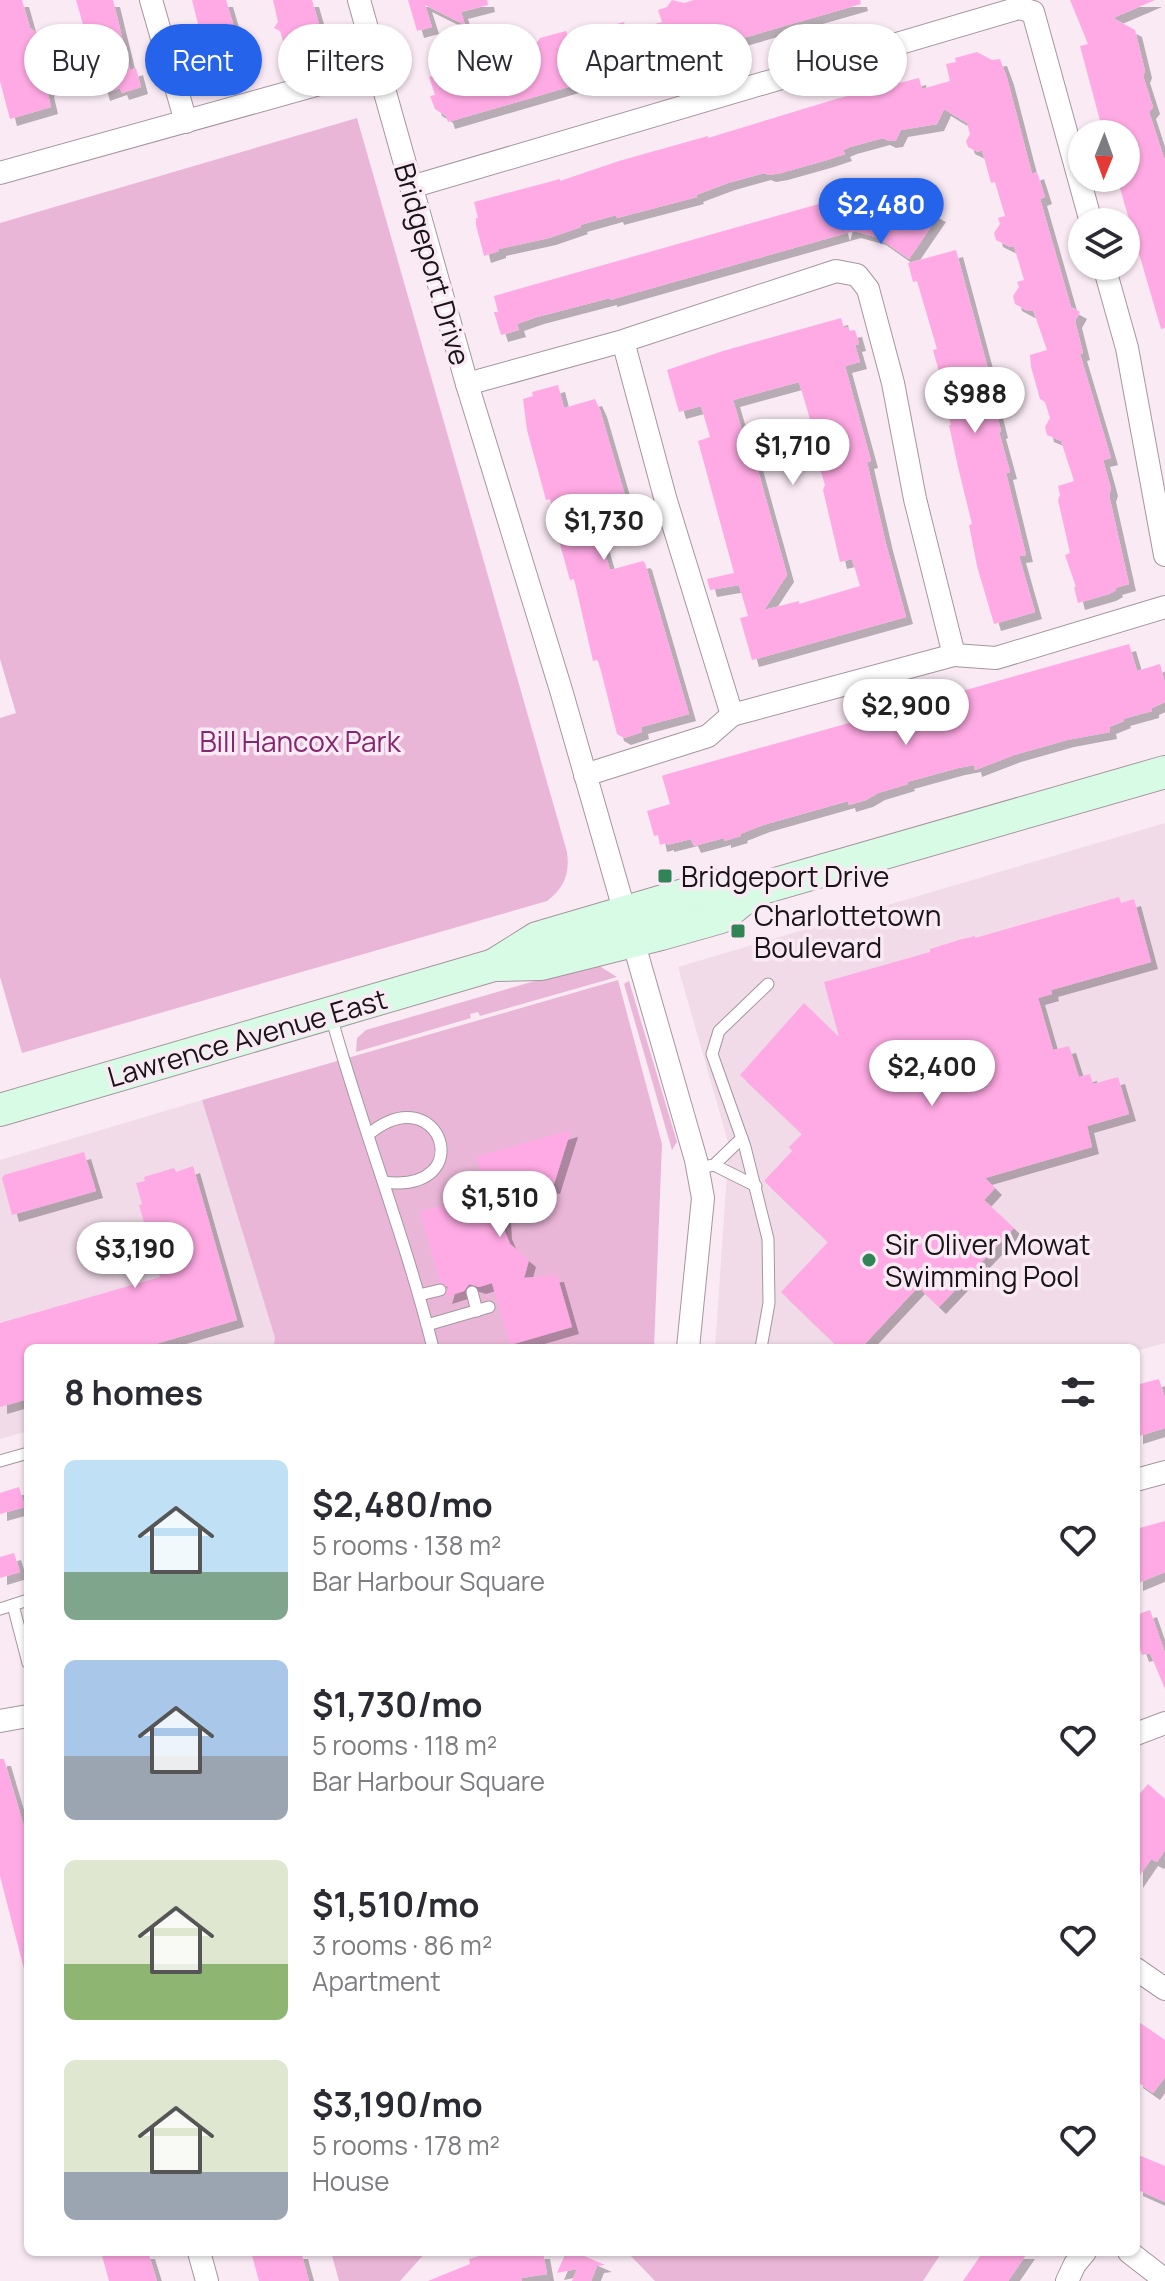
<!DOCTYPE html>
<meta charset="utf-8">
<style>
body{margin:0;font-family:Manrope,sans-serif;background:#f2f2f3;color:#2b2b33;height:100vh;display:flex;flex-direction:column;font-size:30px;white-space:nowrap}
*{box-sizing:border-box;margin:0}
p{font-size:26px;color:#7c7c81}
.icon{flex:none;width:44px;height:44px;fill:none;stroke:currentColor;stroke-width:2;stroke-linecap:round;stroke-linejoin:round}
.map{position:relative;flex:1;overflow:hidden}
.panel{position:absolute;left:24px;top:1344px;width:1116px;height:912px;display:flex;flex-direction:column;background:#fff;border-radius:12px;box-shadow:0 2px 6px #0004}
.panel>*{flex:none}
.top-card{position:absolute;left:24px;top:24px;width:1118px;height:72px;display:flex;gap:16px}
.needle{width:52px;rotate:181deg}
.fabs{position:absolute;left:1068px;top:120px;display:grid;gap:16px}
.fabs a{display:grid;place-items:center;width:72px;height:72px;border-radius:50%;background:#fff;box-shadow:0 2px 6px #0004;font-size:40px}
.price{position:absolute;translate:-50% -68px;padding:0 18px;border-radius:28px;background:#fff;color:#222;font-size:26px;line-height:52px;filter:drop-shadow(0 2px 4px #0008)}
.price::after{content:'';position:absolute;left:50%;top:48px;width:24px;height:18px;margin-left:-12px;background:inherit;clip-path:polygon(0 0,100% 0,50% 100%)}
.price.selected{background:#2563eb;color:#fff}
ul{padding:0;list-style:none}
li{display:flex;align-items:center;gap:24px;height:200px;padding:0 40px}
li span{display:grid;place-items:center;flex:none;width:224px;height:160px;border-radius:12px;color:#555}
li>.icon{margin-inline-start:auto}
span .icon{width:96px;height:96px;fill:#fffc;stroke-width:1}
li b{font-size:34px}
h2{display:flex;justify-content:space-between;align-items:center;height:96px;padding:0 40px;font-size:34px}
.chip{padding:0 28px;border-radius:36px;background:#fff;box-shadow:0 2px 6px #0004;font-size:28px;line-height:72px}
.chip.selected{background:#2563eb;color:#fff}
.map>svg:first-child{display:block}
.built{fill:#f1dbe9}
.green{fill:#eab6d8}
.building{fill:#ffaae4;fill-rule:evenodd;filter:url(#shadow)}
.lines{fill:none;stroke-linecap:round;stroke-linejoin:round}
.service-casing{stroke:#a5969f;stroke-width:13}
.minor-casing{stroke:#a5969f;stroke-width:24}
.secondary-casing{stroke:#a5969f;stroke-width:34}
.service{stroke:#fff;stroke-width:11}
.minor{stroke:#fff;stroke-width:22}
.secondary{stroke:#d8fbe6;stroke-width:32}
.poi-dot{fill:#318456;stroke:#faeaf4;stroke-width:3}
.labels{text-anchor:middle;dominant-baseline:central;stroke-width:7;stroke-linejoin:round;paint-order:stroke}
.street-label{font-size:28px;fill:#191418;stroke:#faeaf4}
.park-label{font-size:28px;fill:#85276e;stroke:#faeaf4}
.poi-label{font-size:28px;fill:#191418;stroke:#faeaf4;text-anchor:start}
</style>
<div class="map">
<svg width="1165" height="2281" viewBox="0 0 1165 2281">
<defs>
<filter id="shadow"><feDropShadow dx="7" dy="7" stdDeviation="0" flood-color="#0004"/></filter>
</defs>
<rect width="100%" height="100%" fill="#faeaf4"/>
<g class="built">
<polygon points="1165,823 1165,1343 1136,1351 1136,1348 715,1348 729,1145 678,967"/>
<polygon points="202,1100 275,1338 273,1348 28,1348 28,1431 0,1439 0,1160"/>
</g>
<g class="green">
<path d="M357,118l210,734c3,22 -3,36 -20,49l-525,152 -22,-76v-259l16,-5 -16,-54v-436z"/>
<polygon points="590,965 602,965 601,967 617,977 480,1016 478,1012 470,1014 471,1018 356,1052 357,1038 366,1030"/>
<polygon points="618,980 662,1144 654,1348 273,1348 275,1338 202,1100"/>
<polygon points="629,981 677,1142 672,1150 624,984"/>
<polygon points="331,2252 426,2252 400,2281 339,2281"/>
<polygon points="627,2252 942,2252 923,2281 655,2281"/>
</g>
<g class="building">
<polygon points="0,0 22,0 30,28 37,33 40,41 36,49 43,54 51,81 47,90 51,107 10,119 0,81"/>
<polygon points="76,0 113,0 130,70 136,68 141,87 122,93 120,88 103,94"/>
<polygon points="192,0 226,0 242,54 208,64"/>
<polygon points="273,0 312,0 319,24 306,28 308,34 283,41 280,31 274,28 278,22"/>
<polygon points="408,0 487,0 488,5 461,12 465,25 425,5 432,27 417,31"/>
<polygon points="672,0 684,3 694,0 860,0 861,4 670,59 671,64 646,71 645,67 620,72 448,122 446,116 435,109 430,96 435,95 429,77 454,71 453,67 463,65 462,62 516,45 518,48 536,44 540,38 566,31 568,36 575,34 577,42 604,35 602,28 624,22 626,32 662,22 658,10 667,7"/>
<polygon points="1070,0 1155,0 1113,18 1135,30 1145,71 1143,76 1153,107 1149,112 1165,161 1165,328 1161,329 1117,178 1126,178 1126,134 1105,134 1102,128 1080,46 1088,44"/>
<polygon points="977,52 992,60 1000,59 1007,78 1032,174 1037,172 1045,197 1040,199 1071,307 1080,312 1075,321 1083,353 1080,354 1111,458 1103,460 1111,489 1109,495 1129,584 1115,588 1116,590 1109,594 1078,603 1074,587 1076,587 1065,555 1070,553 1058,500 1060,495 1058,486 1074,481 1061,441 1047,435 1045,427 1050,418 1045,402 1040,399 1031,367 1030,355 1047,350 1033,310 1028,311 1015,304 1013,296 1019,287 1017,282 1024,280 1014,246 1010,247 996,240 994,233 1000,224 998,218 1005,216 995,182 991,183 982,150 978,152 968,147 966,141 970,134 967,123 944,109 937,124 901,130 896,140 889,141 883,138 850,147 843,150 845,154 827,160 781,173 769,175 764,173 728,183 696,195 697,197 617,218 616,215 580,225 581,227 549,238 499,249 499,251 484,256 476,225 476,218 478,218 474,202 560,179 560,181 619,161 708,136 708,138 836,99 919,78 922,89 950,81 946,64 956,62 955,58"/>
<polygon points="855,194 914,211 919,205 939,215 909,259 879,238 854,231 610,300 610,298 537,317 517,324 519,330 501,335 494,312 498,312 494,296 833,200 843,234"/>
<polygon points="956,250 998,406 995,407 1001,431 999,432 1010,472 1006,473 1026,555 1019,556 1035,612 994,624 977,566 969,525 972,524 958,467 949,425 951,425 942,391 944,390 933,350 937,349 917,281 913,282 908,263"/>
<path d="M841,318l3,10 4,-1 1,4 6,-1 4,14 -4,1 5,17 -15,4 26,95 -4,1 19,82 20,73 -154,43 -12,-42 8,-2 -9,-31 -29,5 -3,-11 27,-6 -36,-132 12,-4 -9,-31 -22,6 -12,-42 56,-19zM799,382l18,61 -1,13 9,4 -5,9 5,16 -2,5 17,72 12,-3 8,27 -61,18v-3l-35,9 23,-35 -33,-119 -1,-12 -8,-3 -12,-41z"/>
<polygon points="558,385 564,408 595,399 600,410 631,516 631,519 598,529 610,570 643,561 645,563 689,714 641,727 642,732 624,738 617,734 599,663 597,660 593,661 575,583 574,579 570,580 559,541 562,540 550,499 546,500 527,430 523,399 533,396 532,392"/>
<polygon points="1129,644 1137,671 1160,664 1165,683 1165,702 1152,708 1152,711 1123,719 1124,721 1109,727 1110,732 1067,740 1014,755 975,770 974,765 958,768 907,782 908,784 878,793 866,800 849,805 848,801 763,825 740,834 741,836 724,841 724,838 694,846 691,839 667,845 667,843 660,845 658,835 654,836 647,811 670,804 662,776 664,775"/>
<polygon points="1119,897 1121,903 1134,899 1151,962 1051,990 1052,994 1038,998 1053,1050 1069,1046 1079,1077 1090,1074 1093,1084 1118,1077 1129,1114 1087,1126 1092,1147 985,1178 995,1188 984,1200 1014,1228 939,1307 918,1287 861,1348 839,1348 781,1292 828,1242 764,1181 792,1151 789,1147 802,1134 740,1075 804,1003 839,1037 824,982 930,952 930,949 959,940 975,936 975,938"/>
<polygon points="571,1130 553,1187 535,1185 524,1189 513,1198 504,1216 505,1232 510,1244 529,1260 524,1278 557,1275 572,1327 510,1345 492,1283 479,1287 469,1284 464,1291 445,1297 448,1287 440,1282 420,1212 466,1198 461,1179 481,1173 476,1157"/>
<polygon points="84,1152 96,1191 12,1215 2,1178 4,1175"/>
<polygon points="193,1166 237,1320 142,1348 28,1348 28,1399 0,1407 0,1323 160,1277 139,1205 142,1204 136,1183 145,1181 144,1177 174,1168 176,1172"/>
<polygon points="1159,1379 1165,1398 1165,1428 1136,1437 1136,1385"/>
<polygon points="19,1487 25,1507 0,1514 0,1493"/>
<polygon points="1165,1521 1165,1572 1136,1584 1136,1529"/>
<polygon points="14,1553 20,1572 0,1578 0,1557"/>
<polygon points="1150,1610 1165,1653 1165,1689 1150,1653 1142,1655 1136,1638 1136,1615"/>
<polygon points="0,1759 4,1759 28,1840 28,1968 24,1969 0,1876"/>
<polygon points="1148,1784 1165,1799 1165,1850 1157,1862 1151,1859 1136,1881 1136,1798"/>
<polygon points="1136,2020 1165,2040 1165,2077 1153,2093 1136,2081"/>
<polygon points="1136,2154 1165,2166 1165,2202 1136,2189"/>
<polygon points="101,2252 148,2252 157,2281 109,2281"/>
<polygon points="251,2252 301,2252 309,2281 259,2281"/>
<polygon points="492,2252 543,2252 547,2274 521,2278 522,2281 428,2281 470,2264 469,2259"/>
<polygon points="566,2252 575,2252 605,2265 597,2266 591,2281 572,2281 577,2269 557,2273"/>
<polygon points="983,2252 1028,2252 1008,2281 963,2281"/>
</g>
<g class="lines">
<g class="service-casing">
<g id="service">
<path d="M331,1016c31,112 74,220 102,332"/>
<path d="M369,1134c72,-59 111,60 15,48"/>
<polyline points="714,1165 756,1186"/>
<polyline points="698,1168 714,1165 742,1138"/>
<polyline points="472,1292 477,1311"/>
<polyline points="419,1295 440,1290"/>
<polyline points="427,1325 489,1307"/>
<polyline points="761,1348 769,1303 768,1239 745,1147 712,1054 719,1031 768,984"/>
<polyline points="0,1461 28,1453"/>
<polyline points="13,1605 28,1663"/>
<polyline points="0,1609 28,1600"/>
</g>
</g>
<g class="minor-casing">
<g id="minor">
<polyline points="151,0 186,122"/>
<polyline points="359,0 467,384 561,690 696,1160 703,1198 688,1348"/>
<polyline points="0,173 377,68"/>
<polyline points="411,187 1019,8 1033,12 1091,222"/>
<polyline points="1104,266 1127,348 1165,555"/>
<polyline points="467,384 623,341 836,271 857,275 868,289 893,383 915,499 954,655 732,715 666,501 623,341"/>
<polyline points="954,655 996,658 1165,607"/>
<polyline points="585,775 708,736 732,715"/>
<polyline points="1136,1480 1165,1472"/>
<polyline points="0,1721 28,1716"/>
<polyline points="1136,1734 1165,1723"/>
<polyline points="1136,1969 1165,1989"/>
<polyline points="199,2252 207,2281"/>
<polyline points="1129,2252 1165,2280"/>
<polyline points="1067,2281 1075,2264 1085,2252"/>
</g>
</g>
<g class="secondary-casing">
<g id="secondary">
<polyline points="494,965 537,938 714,886 755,890"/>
<polyline points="0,1110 494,965 541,964 661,934 721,917 755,890 1165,772"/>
</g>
</g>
<use href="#service" class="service"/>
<use href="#minor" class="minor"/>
<use href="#secondary" class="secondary"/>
</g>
<g class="poi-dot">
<rect x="657" y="868" width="16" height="16" rx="4"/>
<rect x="730" y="923" width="16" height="16" rx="4"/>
<circle cx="869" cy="1260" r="8"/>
</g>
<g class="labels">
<g class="street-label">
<text transform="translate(433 264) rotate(74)">Bridgeport Drive</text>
<text transform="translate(247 1037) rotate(-16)">Lawrence Avenue East</text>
</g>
<g class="park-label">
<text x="300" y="741">Bill Hancox Park</text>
</g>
<g class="poi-label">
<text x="681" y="876">Bridgeport Drive</text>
<text x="754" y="915">Charlottetown<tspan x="754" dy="32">Boulevard</tspan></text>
<text x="885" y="1244">Sir Oliver Mowat<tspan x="885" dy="32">Swimming Pool</tspan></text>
</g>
</g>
</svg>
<div class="fabs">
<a><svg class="needle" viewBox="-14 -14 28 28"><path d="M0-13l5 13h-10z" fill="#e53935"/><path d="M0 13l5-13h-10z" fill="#7c7c81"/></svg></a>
<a><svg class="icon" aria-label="layers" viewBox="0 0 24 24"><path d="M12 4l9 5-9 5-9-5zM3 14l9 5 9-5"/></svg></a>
</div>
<b class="price selected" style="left:881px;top:246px">$2,480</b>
<b class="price" style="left:975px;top:435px">$988</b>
<b class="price" style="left:793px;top:487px">$1,710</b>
<b class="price" style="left:604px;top:562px">$1,730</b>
<b class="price" style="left:906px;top:747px">$2,900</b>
<b class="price" style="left:932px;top:1108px">$2,400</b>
<b class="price" style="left:500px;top:1239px">$1,510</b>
<b class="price" style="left:135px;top:1290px">$3,190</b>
<div class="top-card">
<a class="chip">Buy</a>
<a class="chip selected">Rent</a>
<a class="chip">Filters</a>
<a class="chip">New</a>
<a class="chip">Apartment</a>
<a class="chip">House</a>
</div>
<section class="panel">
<h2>8 homes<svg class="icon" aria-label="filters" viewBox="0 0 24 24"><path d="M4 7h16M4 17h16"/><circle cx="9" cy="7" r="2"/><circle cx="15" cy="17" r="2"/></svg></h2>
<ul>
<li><span style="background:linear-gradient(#bfe0f5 70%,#7fa58c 0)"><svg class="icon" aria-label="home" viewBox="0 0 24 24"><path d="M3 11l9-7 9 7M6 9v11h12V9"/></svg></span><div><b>$2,480/mo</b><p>5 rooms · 138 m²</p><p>Bar Harbour Square</p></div><svg class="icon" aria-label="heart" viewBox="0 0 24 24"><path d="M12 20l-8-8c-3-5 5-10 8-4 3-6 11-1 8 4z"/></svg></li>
<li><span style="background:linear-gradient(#a9c7e8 60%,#9aa5b1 0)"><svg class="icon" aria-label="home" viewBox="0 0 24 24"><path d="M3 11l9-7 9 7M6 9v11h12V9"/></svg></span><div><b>$1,730/mo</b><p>5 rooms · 118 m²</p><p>Bar Harbour Square</p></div><svg class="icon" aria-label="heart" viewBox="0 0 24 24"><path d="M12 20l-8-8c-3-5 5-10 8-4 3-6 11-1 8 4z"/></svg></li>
<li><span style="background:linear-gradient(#dfe7d0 65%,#8fb573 0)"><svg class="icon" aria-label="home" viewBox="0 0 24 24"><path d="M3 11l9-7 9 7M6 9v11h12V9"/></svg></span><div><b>$1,510/mo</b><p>3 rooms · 86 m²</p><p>Apartment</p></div><svg class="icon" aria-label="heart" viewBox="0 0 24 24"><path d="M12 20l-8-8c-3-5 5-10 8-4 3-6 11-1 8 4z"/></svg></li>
<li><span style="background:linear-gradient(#dfe7d0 70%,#9aa5b1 0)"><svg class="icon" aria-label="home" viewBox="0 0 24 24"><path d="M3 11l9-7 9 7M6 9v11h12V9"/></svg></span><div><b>$3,190/mo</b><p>5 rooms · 178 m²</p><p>House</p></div><svg class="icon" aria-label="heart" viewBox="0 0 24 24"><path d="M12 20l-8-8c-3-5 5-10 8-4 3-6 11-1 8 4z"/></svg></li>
</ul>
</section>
</div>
